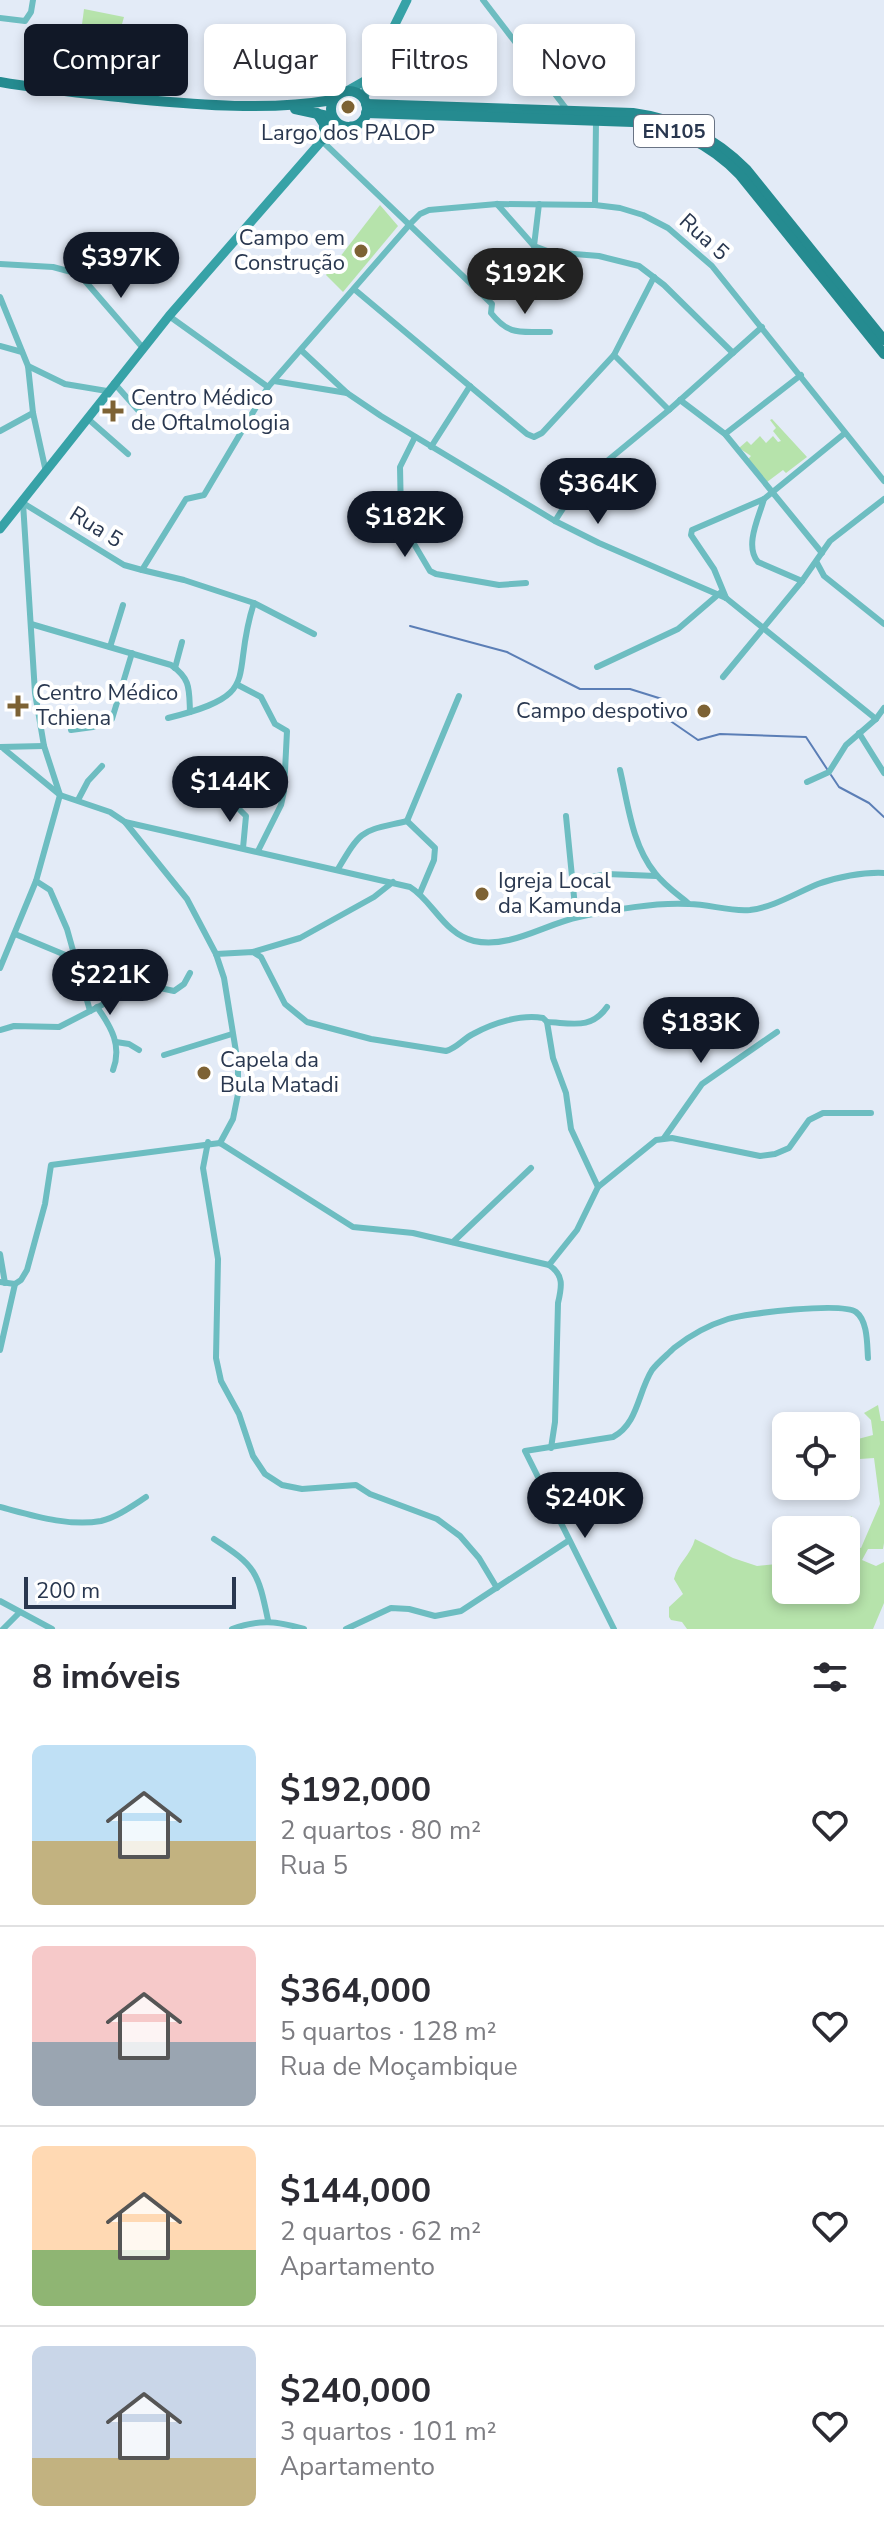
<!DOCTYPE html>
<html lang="pt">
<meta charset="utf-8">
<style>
body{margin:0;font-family:"Nunito Sans",sans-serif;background:#f2f2f3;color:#2b2b33;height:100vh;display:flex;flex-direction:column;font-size:30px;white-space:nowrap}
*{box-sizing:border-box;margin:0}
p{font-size:26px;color:#7c7c81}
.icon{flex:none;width:44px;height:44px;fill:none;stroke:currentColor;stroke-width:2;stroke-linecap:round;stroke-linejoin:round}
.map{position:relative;height:1629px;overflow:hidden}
.sheet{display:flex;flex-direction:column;background:#fff;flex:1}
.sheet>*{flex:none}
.hud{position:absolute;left:24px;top:24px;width:836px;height:72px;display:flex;gap:16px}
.fabs{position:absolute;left:772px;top:1412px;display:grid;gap:16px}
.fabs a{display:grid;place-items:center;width:88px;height:88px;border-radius:12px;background:#fff;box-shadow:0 4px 12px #0003;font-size:40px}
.scale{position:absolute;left:24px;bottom:20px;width:212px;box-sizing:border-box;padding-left:8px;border:4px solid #29374f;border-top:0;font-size:22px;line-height:28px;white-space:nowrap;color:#29374f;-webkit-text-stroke:6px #fff;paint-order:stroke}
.price{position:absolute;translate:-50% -68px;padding:0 18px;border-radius:28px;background:#111827;color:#fff;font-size:26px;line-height:52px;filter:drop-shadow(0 2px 4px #0008)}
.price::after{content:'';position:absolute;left:50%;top:48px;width:24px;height:18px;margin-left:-12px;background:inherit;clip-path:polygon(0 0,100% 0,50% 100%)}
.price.active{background:#222;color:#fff}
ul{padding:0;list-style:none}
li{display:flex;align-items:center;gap:24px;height:200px;padding:0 32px}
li+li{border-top:2px solid #e1e1e2}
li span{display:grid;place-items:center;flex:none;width:224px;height:160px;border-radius:12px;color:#555}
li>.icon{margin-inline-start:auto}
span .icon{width:96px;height:96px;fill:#fffc;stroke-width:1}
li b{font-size:34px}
h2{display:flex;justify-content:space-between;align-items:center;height:96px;padding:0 32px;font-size:34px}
.pill{padding:0 28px;border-radius:12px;background:#fff;box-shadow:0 4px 12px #0003;font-size:28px;line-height:72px}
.pill.active{background:#111827;color:#fff}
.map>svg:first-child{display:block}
.green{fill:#b6e3ab}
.garden{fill:url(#garden-furrows)}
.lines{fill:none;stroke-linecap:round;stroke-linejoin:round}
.stream{stroke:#5b7eb6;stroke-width:2}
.street{stroke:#6dbdc1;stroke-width:6}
.secondary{stroke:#37a2a7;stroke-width:9}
.primary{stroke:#258b90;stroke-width:10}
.poi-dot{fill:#7d6234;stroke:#fff;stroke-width:3}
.labels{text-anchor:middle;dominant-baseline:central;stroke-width:8;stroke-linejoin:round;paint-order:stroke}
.shield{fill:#fff;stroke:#697384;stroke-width:2}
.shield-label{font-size:20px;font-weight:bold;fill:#29374f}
.poi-label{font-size:22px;fill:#29374f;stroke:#fff;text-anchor:start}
.street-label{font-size:22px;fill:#29374f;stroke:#fff}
</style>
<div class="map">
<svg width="884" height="1629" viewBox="0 0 884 1629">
<defs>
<pattern id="garden-furrows" width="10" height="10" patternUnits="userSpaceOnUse" patternTransform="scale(2)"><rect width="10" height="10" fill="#b6e3ab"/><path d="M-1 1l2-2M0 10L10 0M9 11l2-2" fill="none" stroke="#9cc395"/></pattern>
</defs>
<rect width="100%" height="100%" fill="#e3ebf7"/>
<g class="green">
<polygon points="84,9 124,17 114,52 79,48"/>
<polygon points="380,205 398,226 343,292 326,275"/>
<polygon points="772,419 807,457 786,473 783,470 767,482 748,459 751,456 739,448 747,441 751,445 760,436 766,443 773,436 778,442 781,441 773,431 776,428 770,420"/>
<path d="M878,1405l3,16h3v122l-1,6h-15l-6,11 14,6 8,-4v41l-11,26h-186l-5,-7 -11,-2 -2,-3v-10l14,-13 -9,-15c4,-17 17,-24 21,-40l38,19 24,8 29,-3v27h60v-60h-50l-1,-9 57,-5 -2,28 11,4 19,-44 -6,-46 -14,1 -2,-20 15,-4 -2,-15 -7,-7z"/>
</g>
<polygon class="garden" points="79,48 168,58 165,89 159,91 155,83 156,59 86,52 85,70 90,74 85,83 75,80"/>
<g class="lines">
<g class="stream">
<polyline points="410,626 507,652 580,689 630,689 662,699 669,720 698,740 720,734 806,737 827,769"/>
<polyline points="831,775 839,787 869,803 884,817"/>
</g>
<g class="street">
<polyline points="483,0 568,111"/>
<polyline points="0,18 25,21 31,12 33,0"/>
<path d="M322,141l170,163 -1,9c19,24 30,18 59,19"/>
<polyline points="497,204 534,246 550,252 599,256 639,266 664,285 733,353"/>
<polyline points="595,205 596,121"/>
<polyline points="534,246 539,204"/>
<polyline points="0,264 53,267 79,274 143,348"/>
<polyline points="354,289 527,434 534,437 542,433 614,355 654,277"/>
<polyline points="0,297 28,366 33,413 46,472"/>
<polyline points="169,316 268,387"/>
<polyline points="0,346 22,352"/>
<polyline points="301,350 347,393 381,416 555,521 599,543 726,598 876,719"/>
<polyline points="614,355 669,410"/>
<polyline points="28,366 65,384 107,391"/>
<polyline points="274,381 347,393"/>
<polyline points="114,383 145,418"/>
<polyline points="680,400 725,434 822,553"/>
<polyline points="87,418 128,454"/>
<polyline points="0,431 33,413"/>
<polyline points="725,434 801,375"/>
<polyline points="415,437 400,467 401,515 404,527 430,571 436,574 499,585 526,583"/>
<polyline points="431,447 470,386"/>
<path d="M764,499c-5,18 -20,47 -6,63l44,19"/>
<polyline points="23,503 124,565 142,570 186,499 204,495 268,387 410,224 420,214 429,210 497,204 595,205 620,208 643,215 668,228 712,266 884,481"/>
<polyline points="369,510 383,524 406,530"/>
<polyline points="555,521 578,485 669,410 762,327"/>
<polyline points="817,563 824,576 884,624"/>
<polyline points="142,570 184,580 254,603 314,634"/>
<polyline points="726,598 714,569 691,535 692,530 764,499 845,433"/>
<path d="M31,624l140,41c20,14 18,24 19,47"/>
<polyline points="110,647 123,605"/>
<polyline points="597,667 678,629 720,593"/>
<polyline points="175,668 182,642"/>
<polyline points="723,677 802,581 830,541 884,499"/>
<polyline points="238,685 261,697 275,724 287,731 284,791 281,805 258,851"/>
<path d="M168,718c98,-24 61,-39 86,-115"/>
<polyline points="71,730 93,727 112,719 132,653"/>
<polyline points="859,733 884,773"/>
<polyline points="0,747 44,746"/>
<polyline points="4,749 60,795 110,812 125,822 187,899 216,954 224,978 238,1064 238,1094 233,1119 220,1143"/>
<path d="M620,770c8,34 12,75 35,103 9,12 22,21 33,30"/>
<polyline points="807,782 829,772 846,745 876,719 884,708"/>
<polyline points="78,800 88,781 102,766"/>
<polyline points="211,804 237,807 246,816 243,848"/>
<polyline points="237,807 240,787"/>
<polyline points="566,816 576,917"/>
<polyline points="407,821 459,696"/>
<polyline points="407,821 435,848 434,860 420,893"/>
<path d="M125,822l285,65c23,14 34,47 64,54 36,8 71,-17 105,-24 35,-7 75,-15 110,-13 20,0 41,8 61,6 24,-3 46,-17 68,-26 19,-7 45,-12 66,-11"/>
<path d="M338,869c25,-42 23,-37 69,-48"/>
<polyline points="36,881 50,890 67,929 90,1011"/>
<polyline points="573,881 607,874 656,876"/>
<polyline points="15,934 75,959"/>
<polyline points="253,952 300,938 374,897 393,882"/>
<path d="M216,954l37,-2 8,5 24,47 22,18 64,17 75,12c11,-3 17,-12 27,-17 20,-11 48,-20 70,-16l4,4 6,36 13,35 5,36 27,58"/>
<polyline points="0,968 36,881 60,795 44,746 35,693 23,503"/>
<path d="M97,1007c15,21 25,39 16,63"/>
<path d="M547,1022c25,1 44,8 60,-15"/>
<polyline points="0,1030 14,1026 59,1027 137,987 151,986 174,991 184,984 190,973"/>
<polyline points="116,1042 129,1044 139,1050"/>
<polyline points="164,1055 232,1034"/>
<polyline points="664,1138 702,1084 777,1032"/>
<polyline points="208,1142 203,1168 218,1259 216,1358 221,1381 239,1414 253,1456 265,1474 282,1485 302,1489 356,1485 370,1494 437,1519 460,1536 479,1558 497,1588"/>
<polyline points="453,1242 531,1168"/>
<polyline points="0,1254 5,1283"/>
<polyline points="549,1265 577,1230 598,1187 656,1140 672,1138 760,1156 775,1154 789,1148 809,1120 823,1113 871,1113"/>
<path d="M0,1282l15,2 6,-4 6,-10 18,-66 6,-39 169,-22 133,84 60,6 136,32c15,10 13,21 9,38l-3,119 -4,26"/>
<polyline points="0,1350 15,1284"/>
<path d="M0,1507c31,8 68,20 101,14 16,-4 31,-15 45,-24"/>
<path d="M214,1539c42,27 44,33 54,81"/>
<polyline points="0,1601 52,1629"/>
<polyline points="3,1629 19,1613"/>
<path d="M232,1629c27,-10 45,-8 72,0"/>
<polyline points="346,1629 391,1608 409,1609 435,1616 461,1611 568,1541"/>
<path d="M614,1629l-89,-178 88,-14c25,-13 25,-45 39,-67 6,-8 15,-15 22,-22 15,-12 35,-23 54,-29 19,-6 114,-17 128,-7 12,9 11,33 12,46"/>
</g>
<g class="secondary">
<polyline points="347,91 368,79"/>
<polyline points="364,99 368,79 407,0"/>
<polyline points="325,137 351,126"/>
<polyline points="0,529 169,316 325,137 332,117"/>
</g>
<g class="primary">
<path d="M0,82c45,8 90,12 136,17 65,6 132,12 197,1"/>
<circle cx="349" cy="109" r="18"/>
<path d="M366,104l267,9c45,6 81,24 113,56l138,171"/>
<polyline points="295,109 332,117"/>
<polyline points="317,113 324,124 324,139"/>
<path d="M366,113l267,9c43,6 77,22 107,53l144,179"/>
</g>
</g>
<g class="poi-dot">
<circle cx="348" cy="107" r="8"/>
<circle cx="361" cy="251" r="8"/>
<path d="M109 399h8v8h8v8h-8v8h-8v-8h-8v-8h8z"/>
<path d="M14 694h8v8h8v8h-8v8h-8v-8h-8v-8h8z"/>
<circle cx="704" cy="711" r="8"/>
<circle cx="482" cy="894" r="8"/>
<circle cx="204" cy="1073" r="8"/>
</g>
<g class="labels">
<rect class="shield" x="634" y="115" width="80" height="32" rx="6"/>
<g class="shield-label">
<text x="674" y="131">EN105</text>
</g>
<g class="poi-label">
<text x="348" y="133" text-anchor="middle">Largo dos PALOP</text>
<text x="345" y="238" text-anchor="end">Campo em<tspan x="345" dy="25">Construção</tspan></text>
<text x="131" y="398">Centro Médico<tspan x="131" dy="25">de Oftalmologia</tspan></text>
<text x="36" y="693">Centro Médico<tspan x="36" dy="25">Tchiena</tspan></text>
<text x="688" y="711" text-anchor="end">Campo despotivo</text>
<text x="498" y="881">Igreja Local<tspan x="498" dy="25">da Kamunda</tspan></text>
<text x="220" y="1060">Capela da<tspan x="220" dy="25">Bula Matadi</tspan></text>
</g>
<g class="street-label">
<text transform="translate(704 237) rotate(42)">Rua 5</text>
<text transform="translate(96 527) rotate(32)">Rua 5</text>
</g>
</g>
</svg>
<div class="fabs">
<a><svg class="icon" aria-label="locate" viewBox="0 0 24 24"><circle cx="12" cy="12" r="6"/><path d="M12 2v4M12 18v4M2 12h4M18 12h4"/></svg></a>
<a><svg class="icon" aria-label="layers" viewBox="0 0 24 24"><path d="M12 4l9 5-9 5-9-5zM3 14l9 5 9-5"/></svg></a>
</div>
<div class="scale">200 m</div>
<b class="price" style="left:121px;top:300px">$397K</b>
<b class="price active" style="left:525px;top:316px">$192K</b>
<b class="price" style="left:598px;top:526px">$364K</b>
<b class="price" style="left:405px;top:559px">$182K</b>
<b class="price" style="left:230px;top:824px">$144K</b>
<b class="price" style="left:110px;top:1017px">$221K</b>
<b class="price" style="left:701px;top:1065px">$183K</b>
<b class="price" style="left:585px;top:1540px">$240K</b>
<div class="hud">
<a class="pill active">Comprar</a>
<a class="pill">Alugar</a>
<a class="pill">Filtros</a>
<a class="pill">Novo</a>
</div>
</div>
<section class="sheet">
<h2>8 imóveis<svg class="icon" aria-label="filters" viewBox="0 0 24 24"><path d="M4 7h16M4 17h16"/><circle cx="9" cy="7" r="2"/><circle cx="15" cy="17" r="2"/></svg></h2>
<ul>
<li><span style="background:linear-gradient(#bfe0f5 60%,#c2b280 0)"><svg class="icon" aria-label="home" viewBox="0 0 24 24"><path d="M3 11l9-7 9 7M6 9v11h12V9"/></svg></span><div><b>$192,000</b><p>2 quartos · 80 m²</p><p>Rua 5</p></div><svg class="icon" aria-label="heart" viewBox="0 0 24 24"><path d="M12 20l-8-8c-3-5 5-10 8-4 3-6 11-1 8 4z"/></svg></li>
<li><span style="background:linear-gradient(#f6c9c9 60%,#9aa5b1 0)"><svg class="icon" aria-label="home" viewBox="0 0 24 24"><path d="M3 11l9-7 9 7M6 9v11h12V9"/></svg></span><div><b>$364,000</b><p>5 quartos · 128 m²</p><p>Rua de Moçambique</p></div><svg class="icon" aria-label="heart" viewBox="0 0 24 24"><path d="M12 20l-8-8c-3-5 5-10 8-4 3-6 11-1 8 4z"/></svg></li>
<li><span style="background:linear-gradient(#ffd9b3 65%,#8fb573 0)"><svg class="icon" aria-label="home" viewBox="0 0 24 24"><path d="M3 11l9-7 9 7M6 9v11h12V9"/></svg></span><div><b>$144,000</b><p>2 quartos · 62 m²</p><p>Apartamento</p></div><svg class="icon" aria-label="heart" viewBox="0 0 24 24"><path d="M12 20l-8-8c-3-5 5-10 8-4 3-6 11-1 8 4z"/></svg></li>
<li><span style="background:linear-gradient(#c9d6e8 70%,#c2b280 0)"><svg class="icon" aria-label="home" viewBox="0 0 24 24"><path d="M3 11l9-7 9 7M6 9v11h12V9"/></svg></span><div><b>$240,000</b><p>3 quartos · 101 m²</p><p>Apartamento</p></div><svg class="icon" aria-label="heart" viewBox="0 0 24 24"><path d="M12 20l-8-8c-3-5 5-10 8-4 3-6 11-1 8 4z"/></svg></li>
</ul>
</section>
